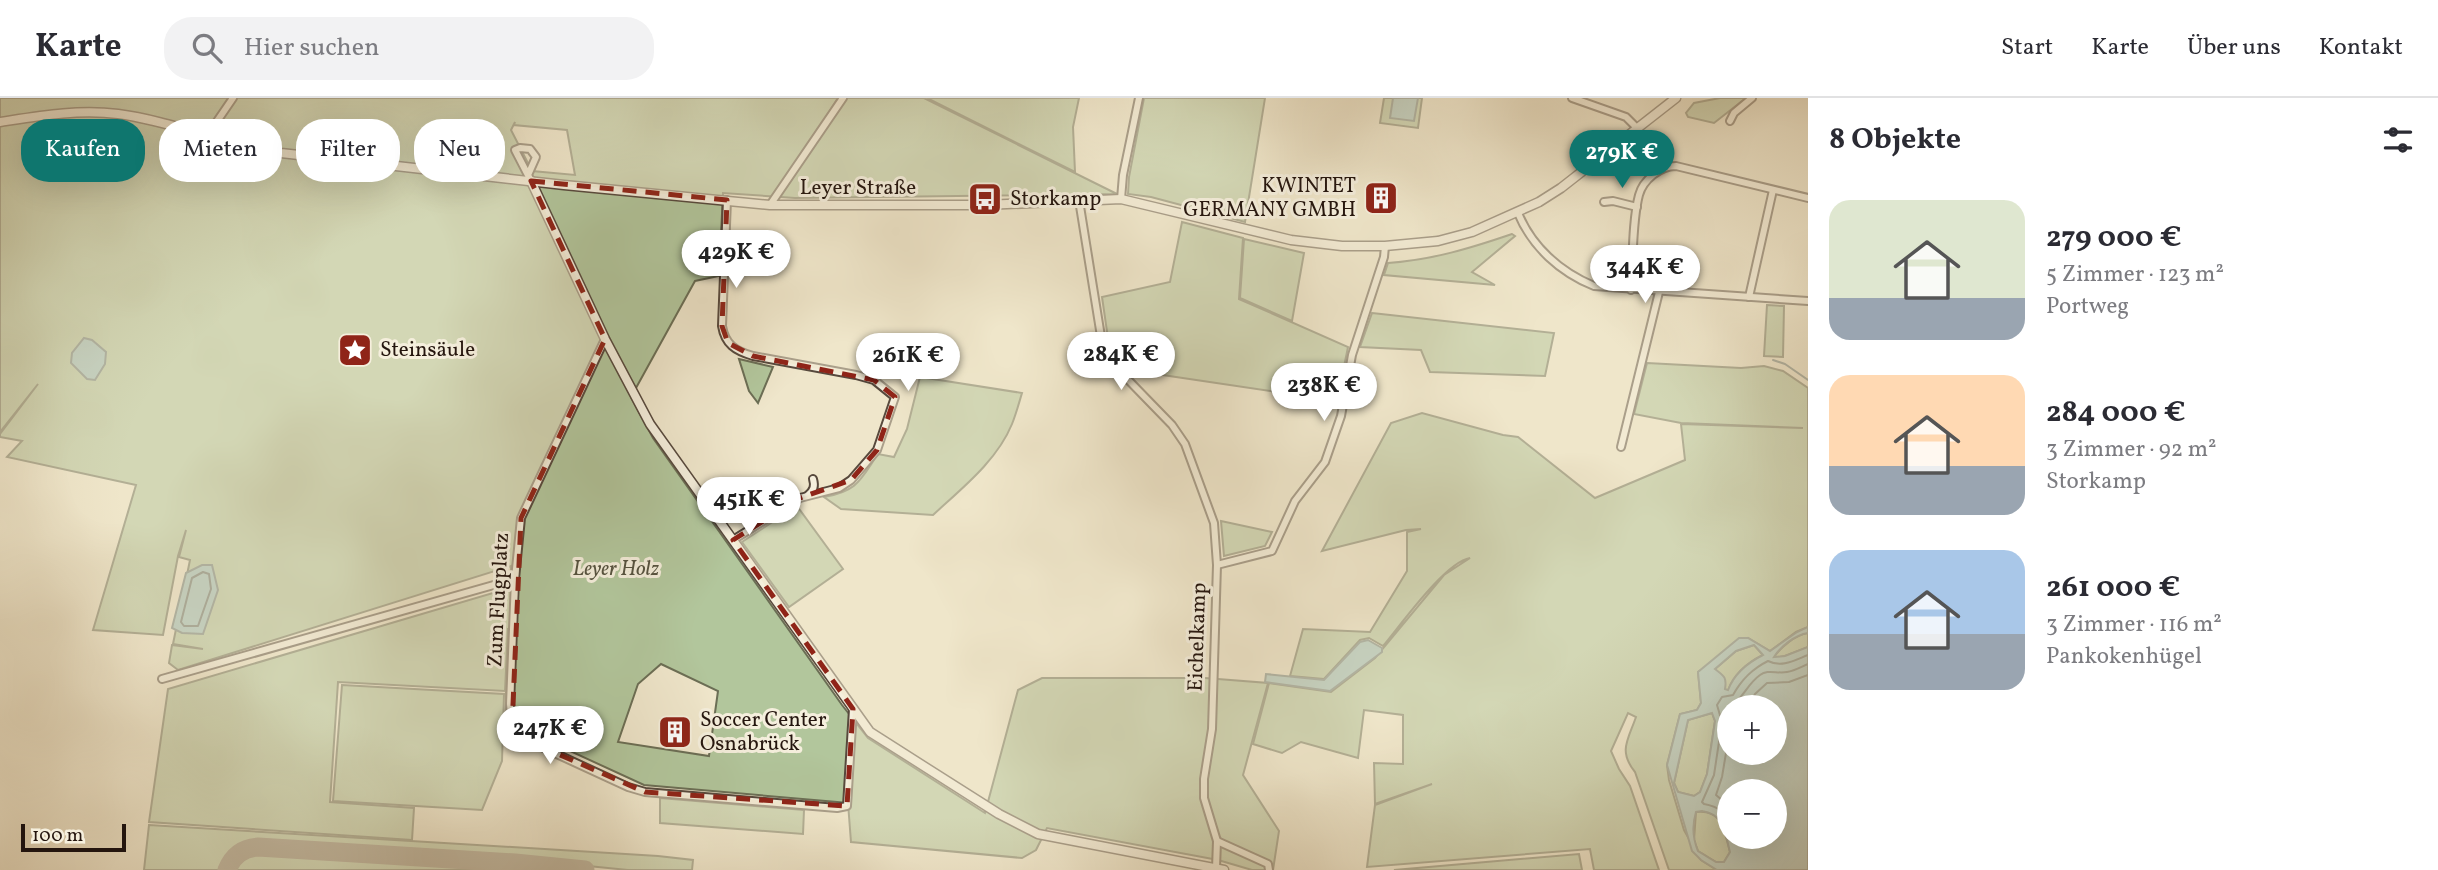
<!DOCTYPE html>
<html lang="de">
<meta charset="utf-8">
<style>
body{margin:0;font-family:Vollkorn,serif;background:#f2f2f3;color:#2b2b33;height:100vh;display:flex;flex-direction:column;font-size:26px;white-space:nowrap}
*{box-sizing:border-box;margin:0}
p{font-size:23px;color:#7c7c81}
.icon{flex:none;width:38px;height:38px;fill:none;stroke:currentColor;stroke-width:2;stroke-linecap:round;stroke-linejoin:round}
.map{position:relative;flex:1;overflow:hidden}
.sheet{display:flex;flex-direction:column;background:#fff;width:630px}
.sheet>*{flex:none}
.banner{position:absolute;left:21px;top:21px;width:665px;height:63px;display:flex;gap:14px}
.controls{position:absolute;left:1717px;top:597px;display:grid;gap:14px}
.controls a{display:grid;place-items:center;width:70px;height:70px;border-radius:50%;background:#fff;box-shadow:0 7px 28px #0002;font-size:35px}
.scale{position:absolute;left:21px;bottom:18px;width:105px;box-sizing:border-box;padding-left:7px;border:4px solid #24150e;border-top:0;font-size:19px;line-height:24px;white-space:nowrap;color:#24150e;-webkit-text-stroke:5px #f5efdd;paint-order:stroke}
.price{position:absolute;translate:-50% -60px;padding:0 16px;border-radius:24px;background:#fff;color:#222;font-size:23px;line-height:46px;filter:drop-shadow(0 2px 4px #0008)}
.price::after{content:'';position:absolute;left:50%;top:42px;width:21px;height:16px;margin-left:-10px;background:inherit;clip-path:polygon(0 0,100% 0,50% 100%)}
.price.active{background:#0f766e;color:#fff}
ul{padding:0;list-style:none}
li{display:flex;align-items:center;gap:21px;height:175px;padding:0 21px}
li span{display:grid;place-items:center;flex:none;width:196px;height:140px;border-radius:21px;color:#555}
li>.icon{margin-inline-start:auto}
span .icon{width:84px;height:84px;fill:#fffc;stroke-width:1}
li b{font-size:30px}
h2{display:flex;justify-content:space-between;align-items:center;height:84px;padding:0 21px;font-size:30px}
.tag{padding:0 24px;border-radius:28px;background:#fff;box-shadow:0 7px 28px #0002;font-size:24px;line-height:63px}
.tag.active{background:#0f766e;color:#fff}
header{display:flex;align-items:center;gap:42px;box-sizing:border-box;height:98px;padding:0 35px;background:#fff;border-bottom:2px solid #e1e1e2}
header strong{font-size:33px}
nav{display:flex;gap:38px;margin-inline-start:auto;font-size:24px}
.search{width:490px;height:63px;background:#f2f2f3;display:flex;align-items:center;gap:18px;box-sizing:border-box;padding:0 24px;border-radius:28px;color:#7c7c81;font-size:26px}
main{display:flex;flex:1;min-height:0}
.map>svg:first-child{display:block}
.green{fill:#b2c69c;stroke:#6b6e55;stroke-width:2;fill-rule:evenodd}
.water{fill:#9abfba;stroke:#6b7b75;stroke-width:2;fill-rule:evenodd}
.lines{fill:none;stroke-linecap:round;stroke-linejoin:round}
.shore{stroke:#5f6a64;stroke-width:2}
.stream{stroke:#6b7b75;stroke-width:2}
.taxiway{stroke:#8a7e6c;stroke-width:19}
.minor-casing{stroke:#57493d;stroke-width:10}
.tertiary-casing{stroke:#57493d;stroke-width:11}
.minor{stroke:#f5efdd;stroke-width:6}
.tertiary{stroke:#f5efdd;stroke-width:8}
.marked{fill:none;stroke:#8f2418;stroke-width:5;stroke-dasharray:14 9;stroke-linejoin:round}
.labels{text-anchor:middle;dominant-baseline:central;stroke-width:6;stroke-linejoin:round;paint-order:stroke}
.poi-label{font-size:21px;fill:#24150e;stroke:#f5efdd;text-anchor:start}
.street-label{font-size:21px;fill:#24150e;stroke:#f5efdd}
.park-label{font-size:21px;font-style:italic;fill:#565340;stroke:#f5efdd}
</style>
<header>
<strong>Karte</strong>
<div class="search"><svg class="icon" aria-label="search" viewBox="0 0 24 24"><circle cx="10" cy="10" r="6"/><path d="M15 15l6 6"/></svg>Hier suchen</div>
<nav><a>Start</a><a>Karte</a><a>Über uns</a><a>Kontakt</a></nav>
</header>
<main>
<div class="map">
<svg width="1808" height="772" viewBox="0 0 1808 772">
<rect width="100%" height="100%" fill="#efe6cb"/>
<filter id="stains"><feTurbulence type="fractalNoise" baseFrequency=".00286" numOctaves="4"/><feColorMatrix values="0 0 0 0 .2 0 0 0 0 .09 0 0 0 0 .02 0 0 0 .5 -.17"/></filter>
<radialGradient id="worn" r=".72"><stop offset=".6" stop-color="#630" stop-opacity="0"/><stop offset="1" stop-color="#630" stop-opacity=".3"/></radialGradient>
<g class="green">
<path d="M0,0h838l-18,29 26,-29h78l193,96 -322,4 -72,-5 -4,83 -24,5 -64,116 22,41 189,267 26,33 117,75 33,-123 24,-12h163l63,5 -25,92 36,56 -6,39h-21l-34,-10 -171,-32 -11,22 -14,8 -171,-16 -3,-39 -204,-18 -139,-64 3,-93 -3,63 -167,-9 -8,120 84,6 -2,32 -263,-18 19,-133 342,-101 1,-22 -333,104 -9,-7 3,-18 31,4 -30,-5 17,-84 -11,-3 7,-27 -8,26 -15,79 -70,-5 43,-145 -129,-28 15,-16 -22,-4v-3l38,-50 -38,48zM515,24l-1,3 53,5 8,45 -43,-4 -21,-41zM661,566l57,27 -9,65 -91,-14 20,-58z"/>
<polygon points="927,0 1079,0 1073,29 1075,74"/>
<polygon points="1144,0 1265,0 1245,124 1151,99 1128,96 1129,79"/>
<polygon points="1384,0 1422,0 1418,30 1380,25"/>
<polygon points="1720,0 1746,0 1714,25 1688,19 1686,15 1694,5"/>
<polygon points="1182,124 1243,140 1239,201 1348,249 1337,303 1129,272 1110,254 1102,199 1170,184"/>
<path d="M1512,136l3,2 -43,36 23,13 -111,-10 4,-12c44,-3 83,-15 124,-29z"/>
<polygon points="1244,141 1304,155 1292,223 1240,200"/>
<polygon points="1767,207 1784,208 1783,259 1764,258"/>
<polygon points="1372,215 1554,235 1545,278 1430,274 1421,252 1360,249"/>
<polygon points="739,261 773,269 758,305 749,293"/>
<path d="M1647,265l94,5 23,-2 19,5 25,17v239l-12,5 -26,19 -22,-13 -50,34 3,31 -4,7 -17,4 -13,51 2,15 15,50 17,30 16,10h-48l-34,-98c-17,-21 -7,-32 1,-55l-8,-4 -17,38 8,18 11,17 29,84h-65l-4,-21 -223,18 8,-62 57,-21 -57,20 -1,-41 29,1v-49l-39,-5 -6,48 -57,-16 -19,11 -29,-9 16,-61 62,9 44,-34 69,-83 26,-17c-25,4 -70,68 -87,88l-14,-8 -9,2 -36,39 -34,-3 13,-47 67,3 37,-61v-39l14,-3 -15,1 -84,21 69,-128 31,-10 81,22 15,2 77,61 90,-38 -4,-36 122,4 -122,-5 -47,-9z"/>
<path d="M920,279l102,16c-3,10 -6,21 -10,31 -15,37 -51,65 -79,91l-92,-6 -17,-12c34,-6 36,-17 54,-43l16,3 13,-28z"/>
<polygon points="797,408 843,471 789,509 742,444"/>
<polygon points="1221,423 1272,434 1265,448 1224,458"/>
<path d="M1808,535v14l-23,9 -12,2c8,-11 22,-23 35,-25z"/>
<path d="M1754,547l9,10c-16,8 -29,19 -35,36l-4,-2 -9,-20 21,-18z"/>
<polygon points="342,587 504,596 502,663 482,712 333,703"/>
<polygon points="1712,615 1715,623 1707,676 1700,694 1694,698 1678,694 1674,685 1688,622"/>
<polygon points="660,700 804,712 803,736 660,725"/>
<path d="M1696,714c27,-3 28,18 34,40l-6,10h-8l-18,-11 -4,-11z"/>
<polygon points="149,727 658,758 693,762 692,772 628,772 507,760 258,745 237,751 219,772 144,772"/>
<polygon points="258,753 497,768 498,772 235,772 238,760 247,755"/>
<polygon points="1579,756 1582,772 1394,772"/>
</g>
<g class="water">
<polygon points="1393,0 1418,0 1414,23 1390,20"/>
<polygon points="84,240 92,242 106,254 105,266 95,282 87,281 71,265 72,255"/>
<polygon points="202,467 212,467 218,492 203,536 182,535 172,530 186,475"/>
<path d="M1808,529v6c-13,2 -27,13 -34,24l11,-1 23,-9v223h-91l-16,-10 -9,-9 -25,-86 13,-51 17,-4 4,-7 -3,-31 41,-34h9l22,13 27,-19zM1754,547l9,10c-16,8 -29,19 -35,35l-3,-1c2,-12 -1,-13 -10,-20l21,-18zM1729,609h45v45h-45zM1712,615l3,8 -8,53 -7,18 -6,4 -16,-4 -4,-9 14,-63zM1729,693h45v45h-45zM1702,713c22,3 23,22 28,41l-6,10h-8l-18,-11c-5,-12 -6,-26 -2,-39z"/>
<polygon points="1368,542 1382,550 1382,554 1330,593 1265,584 1266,576 1324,582 1360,544"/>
</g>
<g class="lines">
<g class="shore">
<polygon points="203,474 209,476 211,491 198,528 184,528 181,524 192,480"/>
<polyline points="1748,609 1755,596 1767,585 1789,584 1808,577"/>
<path d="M1729,614v-5c14,-7 17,-22 31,-32 8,-6 17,-1 27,-3 7,-1 14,-5 21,-8"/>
<polyline points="1729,637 1722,679 1716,697 1729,708"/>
<path d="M1729,724c-3,-12 -14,-16 -25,-18l-2,-2 12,-27 8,-53 -5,-17 5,-8 11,-2c9,-16 19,-26 35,-34 14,7 27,-1 40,-6"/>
</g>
<polyline class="stream" points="1773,262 1785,266 1808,282"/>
<path class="taxiway" d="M227,772c6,-15 16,-22 31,-23l257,16 70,7"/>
<g class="minor-casing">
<g id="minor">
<polyline points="1572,0 1626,19 1638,31"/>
<polyline points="1730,23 1734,15 1752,0"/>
<polyline points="209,35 233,0"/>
<polyline points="528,77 536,59 530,51 520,50 515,52 531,83"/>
<polyline points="1121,101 1123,77 1139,0"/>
<path d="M727,102l-5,126c3,18 13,25 31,30l103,19 18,5 21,17 -18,53 -26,30 -12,8 -39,10 -67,42"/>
<polyline points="1079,102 1104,257 1172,327 1185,346 1214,425 1217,467 1212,631 1204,681 1204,700 1217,743 1216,770"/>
<polyline points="1604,104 1613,103 1637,109"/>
<polyline points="770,107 843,0"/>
<path d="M1518,115c14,34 42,59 76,73l214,15"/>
<path d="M1631,192c2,-28 1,-69 8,-95 4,-15 21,-29 37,-29l132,32"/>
<polyline points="1749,199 1773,92"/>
<polyline points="605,241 521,420 515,481 510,606 512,630 524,641 628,689 645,694 837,710 847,708 853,611"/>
<polyline points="1621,349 1659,194"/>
<path d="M808,397c6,-5 7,-9 5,-16"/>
<polyline points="1217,467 1272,453 1295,403 1325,364 1341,318 1352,257 1384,159 1385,148"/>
<polyline points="162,581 515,481"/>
<polyline points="1217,743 1268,766 1269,772"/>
</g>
</g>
<g class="tertiary-casing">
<g id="tertiary">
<path d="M0,24c39,-6 78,-13 118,-8 53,7 108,30 163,39l283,32 206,20h215l136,-6 170,41 51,6h43l53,-5 34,-9 67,-30 22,-14 115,-90"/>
<polyline points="531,83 605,241 650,326 870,634 999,716 1038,736 1224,772"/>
</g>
</g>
<use href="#minor" class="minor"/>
<use href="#tertiary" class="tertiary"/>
</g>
<path d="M0 0H1808V772H0ZM531,83l196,19 -5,126 6,17 25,13 121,24 21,17 -18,53 -26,30 -51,18 -67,42 120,169 -6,97 -202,-14 -121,-53 -12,-11 9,-210 84,-179z" fill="#efe6cb" fill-opacity=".55" fill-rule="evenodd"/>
<path class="marked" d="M531,83l196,19 -5,126 6,17 25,13 121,24 21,17 -18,53 -26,30 -51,18 -67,42 120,169 -6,97 -202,-14 -121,-53 -12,-11 9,-210 84,-179z"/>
<defs>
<g id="building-square" transform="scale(1.75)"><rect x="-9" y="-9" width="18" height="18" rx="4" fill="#8f2418" stroke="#f5efdd"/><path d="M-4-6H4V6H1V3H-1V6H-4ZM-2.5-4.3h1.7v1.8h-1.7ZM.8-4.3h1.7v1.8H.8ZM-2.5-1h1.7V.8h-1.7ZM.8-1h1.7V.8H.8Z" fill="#fff"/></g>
<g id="bus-square" transform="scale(1.75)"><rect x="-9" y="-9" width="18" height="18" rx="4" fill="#8f2418" stroke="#f5efdd"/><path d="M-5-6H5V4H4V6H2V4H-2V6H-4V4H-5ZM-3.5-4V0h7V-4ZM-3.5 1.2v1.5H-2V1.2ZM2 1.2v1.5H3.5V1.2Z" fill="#fff"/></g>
<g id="sight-square" transform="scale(1.75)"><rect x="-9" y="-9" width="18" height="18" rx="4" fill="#8f2418" stroke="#f5efdd"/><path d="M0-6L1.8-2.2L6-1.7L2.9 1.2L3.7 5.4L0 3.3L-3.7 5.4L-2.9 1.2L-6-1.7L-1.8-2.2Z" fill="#fff"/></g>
</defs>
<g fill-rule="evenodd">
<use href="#building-square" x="1381" y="100"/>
<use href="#bus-square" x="985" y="101"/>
<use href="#sight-square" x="355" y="252"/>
<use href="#building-square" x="675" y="634"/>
</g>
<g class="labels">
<g class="poi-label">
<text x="1356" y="88" text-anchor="end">KWINTET<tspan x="1356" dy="24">GERMANY GMBH</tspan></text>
<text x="1010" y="101">Storkamp</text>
<text x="380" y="252">Steinsäule</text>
<text x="700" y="622">Soccer Center<tspan x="700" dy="24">Osnabrück</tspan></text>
</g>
<g class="street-label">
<text x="858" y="90">Leyer Straße</text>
<text transform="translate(499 502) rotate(-87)">Zum Flugplatz</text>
<text transform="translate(1198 539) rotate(-88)">Eichelkamp</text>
</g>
<g class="park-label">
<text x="616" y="471">Leyer Holz</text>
</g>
</g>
<rect width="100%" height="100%" filter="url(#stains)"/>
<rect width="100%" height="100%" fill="url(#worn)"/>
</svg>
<div class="controls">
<a>+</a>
<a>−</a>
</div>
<div class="scale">100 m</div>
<b class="price active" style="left:1622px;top:92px">279K €</b>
<b class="price" style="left:736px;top:192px">429K €</b>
<b class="price" style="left:1645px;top:207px">344K €</b>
<b class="price" style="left:1121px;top:294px">284K €</b>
<b class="price" style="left:908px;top:295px">261K €</b>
<b class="price" style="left:1324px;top:325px">238K €</b>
<b class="price" style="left:749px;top:439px">451K €</b>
<b class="price" style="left:550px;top:668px">247K €</b>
<div class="banner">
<a class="tag active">Kaufen</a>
<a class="tag">Mieten</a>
<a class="tag">Filter</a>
<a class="tag">Neu</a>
</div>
</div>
<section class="sheet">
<h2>8 Objekte<svg class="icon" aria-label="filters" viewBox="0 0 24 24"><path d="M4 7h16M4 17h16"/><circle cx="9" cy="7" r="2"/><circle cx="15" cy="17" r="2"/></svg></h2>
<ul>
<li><span style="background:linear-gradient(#dfe7d0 70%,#9aa5b1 0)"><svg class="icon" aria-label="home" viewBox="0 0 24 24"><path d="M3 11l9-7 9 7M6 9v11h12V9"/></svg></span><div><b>279 000 €</b><p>5 Zimmer · 123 m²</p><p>Portweg</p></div></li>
<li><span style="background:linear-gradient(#ffd9b3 65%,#9aa5b1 0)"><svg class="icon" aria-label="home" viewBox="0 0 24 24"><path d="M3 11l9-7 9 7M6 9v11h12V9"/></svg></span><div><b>284 000 €</b><p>3 Zimmer · 92 m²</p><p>Storkamp</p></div></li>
<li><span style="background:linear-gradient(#a9c7e8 60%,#9aa5b1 0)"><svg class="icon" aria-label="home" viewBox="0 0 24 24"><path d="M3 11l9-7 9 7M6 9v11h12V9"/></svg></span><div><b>261 000 €</b><p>3 Zimmer · 116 m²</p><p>Pankokenhügel</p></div></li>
</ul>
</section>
</main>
